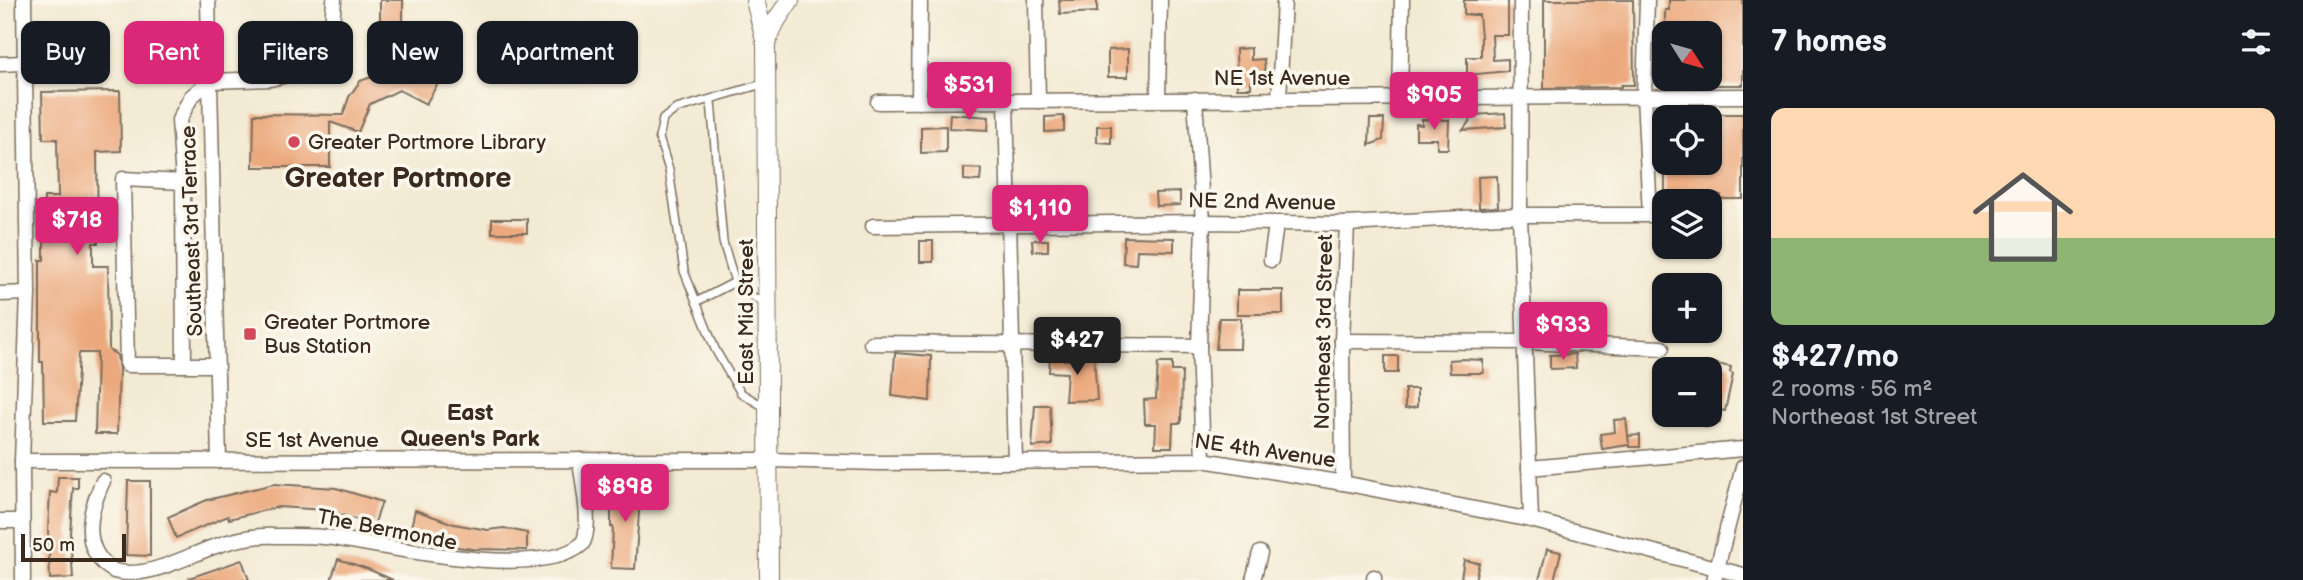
<!DOCTYPE html>
<meta charset="utf-8">
<style>
body{margin:0;font-family:"Balsamiq Sans",sans-serif;background:#242831;color:#f1f3f6;height:100vh;display:flex;flex-direction:column;font-size:26px;white-space:nowrap}
*{box-sizing:border-box;margin:0}
p{font-size:23px;color:#9ea1a6}
.icon{flex:none;width:38px;height:38px;fill:none;stroke:currentColor;stroke-width:2;stroke-linecap:round;stroke-linejoin:round}
.map{position:relative;flex:1;overflow:hidden}
.drawer{display:flex;flex-direction:column;background:#171b24;width:560px}
.drawer>*{flex:none}
.top-card{position:absolute;left:21px;top:21px;width:665px;height:63px;display:flex;gap:14px}
.needle{width:46px;rotate:127deg}
.controls{position:absolute;left:1652px;top:21px;display:grid;gap:14px}
.controls a{display:grid;place-items:center;width:70px;height:70px;border-radius:14px;background:#171b24;box-shadow:0 2px 5px #0004;font-size:35px}
.scale{position:absolute;left:21px;bottom:18px;width:105px;box-sizing:border-box;padding-left:7px;border:4px solid #3b2a1e;border-top:0;font-size:19px;line-height:24px;white-space:nowrap;color:#3b2a1e;-webkit-text-stroke:5px #fbf7ec;paint-order:stroke}
.price{position:absolute;translate:-50% -60px;padding:0 16px;border-radius:7px;background:#db2777;color:#fff;font-size:23px;line-height:46px;filter:drop-shadow(0 2px 4px #0008)}
.price::after{content:'';position:absolute;left:50%;top:42px;width:21px;height:16px;margin-left:-10px;background:inherit;clip-path:polygon(0 0,100% 0,50% 100%)}
.price.on{background:#222;color:#fff}
ul{padding:0;list-style:none}
li{display:grid;align-content:center;gap:14px;height:371px;padding:0 28px}
li+li{border-top:2px solid #363941}
li span{display:grid;place-items:center;height:217px;border-radius:14px;color:#555}
li>.icon{margin-inline-start:auto}
span .icon{width:126px;height:126px;fill:#fffc;stroke-width:1}
li b{font-size:30px}
h2{display:flex;justify-content:space-between;align-items:center;height:84px;padding:0 28px;font-size:30px}
.chip{padding:0 24px;border-radius:14px;background:#171b24;box-shadow:0 2px 5px #0004;font-size:24px;line-height:63px}
.chip.on{background:#db2777;color:#fff}
main{display:flex;flex:1;min-height:0}
.map>svg:first-child{display:block}
.building{fill:#eca97d}
.lines{fill:none;stroke-linecap:round;stroke-linejoin:round}
.service-casing{stroke:#7b6d5d;stroke-width:10}
.minor-casing{stroke:#7b6d5d;stroke-width:17}
.tertiary-casing{stroke:#7b6d5d;stroke-width:20}
.service{stroke:#fff;stroke-width:7}
.minor{stroke:#fff;stroke-width:14}
.tertiary{stroke:#fff;stroke-width:18}
.poi-dot{fill:#d1495b;stroke:#fbf7ec;stroke-width:2.5}
.labels{text-anchor:middle;dominant-baseline:central;stroke-width:7;stroke-linejoin:round;paint-order:stroke}
.street-label{font-size:21px;fill:#3b2a1e;stroke:#fbf7ec}
.poi-label{font-size:21px;fill:#3b2a1e;stroke:#fbf7ec;text-anchor:start}
.neighbourhood-label{font-size:23px;font-weight:bold;fill:#3b2a1e;stroke:#fbf7ec}
.district-label{font-size:28px;font-weight:bold;fill:#3b2a1e;stroke:#fbf7ec}
</style>
<main>
<div class="map">
<svg width="1743" height="580" viewBox="0 0 1743 580">
<rect width="100%" height="100%" fill="#fbf7ec"/>
<filter id="ink" filterUnits="userSpaceOnUse"><feTurbulence type="fractalNoise" baseFrequency=".0143" numOctaves="2"/><feDisplacementMap in="SourceGraphic" scale="14" xChannelSelector="R" yChannelSelector="G"/><feConvolveMatrix kernelMatrix="1 2 1 2 8 2 1 2 1" color-interpolation-filters="sRGB"/></filter>
<filter id="wash" filterUnits="userSpaceOnUse"><feTurbulence type="fractalNoise" baseFrequency=".00686" numOctaves="4" result="noise"/><feDisplacementMap in="SourceGraphic" scale="28" xChannelSelector="R" yChannelSelector="G"/><feGaussianBlur stdDeviation="1.57" result="paint"/><feColorMatrix in="noise" values="0 0 0 0 0 0 0 0 0 0 0 0 0 0 0 0 0 1.4 0 .05"/><feComposite in="paint" operator="in"/></filter>
<g filter="url(#wash)">
<rect width="100%" height="100%" fill="#f3ead3"/>
<g id="blocks">
<g class="building">
<polygon points="380,0 403,0 403,67 438,83 426,104 399,90 370,104 358,132 330,122 330,167 253,167 254,114 343,115 349,97 360,81 380,74"/>
<polygon points="1059,0 1097,0 1097,12 1060,14"/>
<polygon points="1464,0 1508,0 1508,35 1492,35 1493,60 1508,59 1508,71 1467,75 1467,57 1481,57 1481,36 1479,15 1464,15"/>
<polygon points="1544,0 1633,0 1634,85 1621,85 1621,87 1544,88"/>
<polygon points="1669,0 1743,0 1743,85 1710,85 1710,33 1665,33 1665,10 1669,10"/>
<polygon points="1251,48 1251,60 1264,59 1265,76 1251,76 1251,88 1237,88 1236,49"/>
<polygon points="1128,49 1128,77 1108,77 1108,50"/>
<polygon points="120,91 121,151 97,152 98,243 93,243 93,266 108,266 109,350 117,355 119,370 117,434 95,434 97,353 79,353 75,421 44,421 43,362 40,362 40,260 44,260 44,197 58,197 57,139 43,139 42,92"/>
<polygon points="1505,113 1506,127 1463,130 1474,115"/>
<polygon points="950,114 989,117 988,130 949,128"/>
<polygon points="1710,114 1743,114 1743,199 1721,199 1721,195 1665,194 1665,171 1675,171 1675,163 1710,163"/>
<polygon points="1064,116 1064,131 1045,132 1045,117"/>
<polygon points="1370,119 1384,119 1383,140 1369,145"/>
<polygon points="1422,119 1449,120 1448,149 1437,149 1437,139 1416,139 1416,124 1422,125"/>
<polygon points="946,126 946,152 921,153 921,127"/>
<polygon points="1097,126 1111,126 1111,143 1097,142"/>
<polygon points="964,168 981,169 980,181 964,180"/>
<polygon points="1497,176 1498,207 1479,208 1478,177"/>
<polygon points="1180,192 1180,205 1156,206 1155,193"/>
<rect x="492" y="219" width="35" height="14"/>
<polygon points="1124,237 1174,238 1174,251 1137,250 1136,264 1123,263"/>
<polygon points="1032,240 1048,240 1048,251 1033,251"/>
<rect x="920" y="241" width="13" height="21"/>
<rect x="1237" y="290" width="46" height="24"/>
<polygon points="1219,318 1241,318 1240,349 1216,349"/>
<polygon points="895,353 931,356 930,401 892,396"/>
<polygon points="1575,354 1576,368 1550,369 1550,355"/>
<polygon points="1050,356 1064,356 1064,360 1094,356 1097,400 1065,401 1067,373 1049,372"/>
<rect x="1385" y="356" width="13" height="17"/>
<polygon points="1462,359 1483,360 1483,373 1450,373 1449,360"/>
<polygon points="1158,363 1172,363 1172,371 1182,371 1181,423 1173,423 1172,447 1155,447 1156,424 1145,424 1144,400 1156,399"/>
<polygon points="1717,364 1731,367 1730,372 1733,374 1725,411 1720,410 1720,423 1706,427 1717,378 1714,378"/>
<polygon points="1405,389 1417,389 1417,407 1405,409"/>
<polygon points="1035,405 1050,405 1052,445 1032,447"/>
<polygon points="1626,419 1629,443 1628,436 1640,435 1640,447 1629,447 1629,445 1602,449 1600,434 1615,432 1614,420"/>
<polygon points="58,477 78,477 78,488 73,488 70,533 73,578 50,579 48,531 50,492 57,493"/>
<polygon points="128,481 150,481 150,556 126,555"/>
<polygon points="274,484 336,488 382,502 374,525 326,510 278,507 229,519 228,516 176,538 168,517 207,500"/>
<polygon points="611,484 641,484 635,569 611,568 613,527 611,527"/>
<polygon points="415,510 454,524 488,530 504,528 527,533 527,550 472,549 430,543 409,536"/>
<polygon points="1547,549 1561,552 1554,580 1539,580"/>
<polygon points="338,559 368,569 393,580 331,580"/>
<polygon points="242,560 249,580 190,580 189,578"/>
<polygon points="1464,560 1479,563 1475,580 1461,578"/>
</g>
</g>
</g>
<g filter="url(#ink)">
<use href="#blocks" fill-opacity="0" stroke="#7b6d5d" stroke-width="2"/>
<g class="lines">
<g class="service-casing">
<g id="service">
<polyline points="711,101 723,242 735,282 742,291 765,303"/>
<polyline points="696,302 735,282"/>
<polyline points="766,408 741,393 727,370 715,349 684,271 669,170 659,138 663,119 676,109 766,83"/>
</g>
</g>
<g class="minor-casing">
<g id="minor">
<polyline points="208,0 219,461"/>
<polyline points="1036,0 1038,101"/>
<polyline points="1521,0 1520,215 1531,520"/>
<polyline points="0,64 23,63"/>
<polyline points="1158,99 1160,0"/>
<polyline points="1195,99 1203,222 1199,346 1203,460"/>
<polyline points="1279,99 1284,0"/>
<polyline points="1400,99 1402,0"/>
<polyline points="1006,101 1015,461"/>
<polyline points="878,102 1743,96"/>
<polyline points="919,102 920,0"/>
<polyline points="183,182 123,179 127,365 184,365 183,182 179,120 191,97 209,81 270,79 296,73 319,65 330,50 334,0"/>
<polyline points="873,226 1203,222 1347,224 1520,215 1650,215 1644,96 1647,0"/>
<polyline points="1271,260 1276,225"/>
<polyline points="0,294 28,293"/>
<polyline points="1342,341 1525,342 1662,348"/>
<polyline points="871,343 1199,346"/>
<polyline points="184,365 217,365"/>
<polyline points="22,461 770,460 880,463 1203,460 1343,483 1531,520 1743,575"/>
<polyline points="1529,468 1743,449"/>
<path d="M103,481c-14,30 -24,69 11,90 31,9 71,-14 99,-24 21,-8 42,-12 63,-11 19,0 39,-1 58,2 57,10 208,42 248,6 11,-16 0,-64 -2,-84"/>
<polyline points="1343,483 1342,341 1347,224"/>
<polyline points="0,521 22,521"/>
<polyline points="23,580 22,461 28,293 24,0"/>
<polyline points="1253,580 1260,553"/>
<polyline points="1374,580 1374,577"/>
<polyline points="1714,580 1743,467"/>
</g>
</g>
<g class="tertiary-casing">
<g id="tertiary">
<polyline points="755,0 766,44 769,580"/>
<polyline points="766,44 776,21 790,0"/>
</g>
</g>
<use href="#service" class="service"/>
<use href="#minor" class="minor"/>
<use href="#tertiary" class="tertiary"/>
</g>
</g>
<g class="poi-dot">
<circle cx="294" cy="142" r="7"/>
<rect x="243" y="327" width="14" height="14" rx="3.5"/>
</g>
<g class="labels">
<g class="street-label">
<text x="1282" y="78">NE 1st Avenue</text>
<text transform="translate(1262 202) rotate(1)">NE 2nd Avenue</text>
<text transform="translate(192 231) rotate(-92)">Southeast 3rd Terrace</text>
<text transform="translate(746 312) rotate(-90)">East Mid Street</text>
<text transform="translate(1324 332) rotate(-89)">Northeast 3rd Street</text>
<text x="312" y="440">SE 1st Avenue</text>
<text transform="translate(1265 451) rotate(8)">NE 4th Avenue</text>
<text transform="translate(387 530) rotate(11)">The Bermonde</text>
</g>
<g class="poi-label">
<text x="308" y="142">Greater Portmore Library</text>
<text x="264" y="322">Greater Portmore<tspan x="264" dy="24">Bus Station</tspan></text>
</g>
<g class="neighbourhood-label">
<text x="470" y="413">East<tspan x="470" dy="26">Queen's Park</tspan></text>
</g>
<g class="district-label">
<text x="398" y="178">Greater Portmore</text>
</g>
</g>
</svg>
<div class="controls">
<a><svg class="needle" viewBox="-14 -14 28 28"><path d="M0-13l5 13h-10z" fill="#e53935"/><path d="M0 13l5-13h-10z" fill="#9ea1a6"/></svg></a>
<a><svg class="icon" aria-label="locate" viewBox="0 0 24 24"><circle cx="12" cy="12" r="6"/><path d="M12 2v4M12 18v4M2 12h4M18 12h4"/></svg></a>
<a><svg class="icon" aria-label="layers" viewBox="0 0 24 24"><path d="M12 4l9 5-9 5-9-5zM3 14l9 5 9-5"/></svg></a>
<a>+</a>
<a>−</a>
</div>
<div class="scale">50 m</div>
<b class="price" style="left:969px;top:122px">$531</b>
<b class="price" style="left:1434px;top:132px">$905</b>
<b class="price" style="left:1040px;top:245px">$1,110</b>
<b class="price" style="left:77px;top:257px">$718</b>
<b class="price" style="left:1563px;top:362px">$933</b>
<b class="price on" style="left:1077px;top:377px">$427</b>
<b class="price" style="left:625px;top:524px">$898</b>
<div class="top-card">
<a class="chip">Buy</a>
<a class="chip on">Rent</a>
<a class="chip">Filters</a>
<a class="chip">New</a>
<a class="chip">Apartment</a>
</div>
</div>
<section class="drawer">
<h2>7 homes<svg class="icon" aria-label="filters" viewBox="0 0 24 24"><path d="M4 7h16M4 17h16"/><circle cx="9" cy="7" r="2"/><circle cx="15" cy="17" r="2"/></svg></h2>
<ul>
<li><span style="background:linear-gradient(#ffd9b3 60%,#8fb573 0)"><svg class="icon" aria-label="home" viewBox="0 0 24 24"><path d="M3 11l9-7 9 7M6 9v11h12V9"/></svg></span><div><b>$427/mo</b><p>2 rooms · 56 m²</p><p>Northeast 1st Street</p></div></li>
</ul>
</section>
</main>
